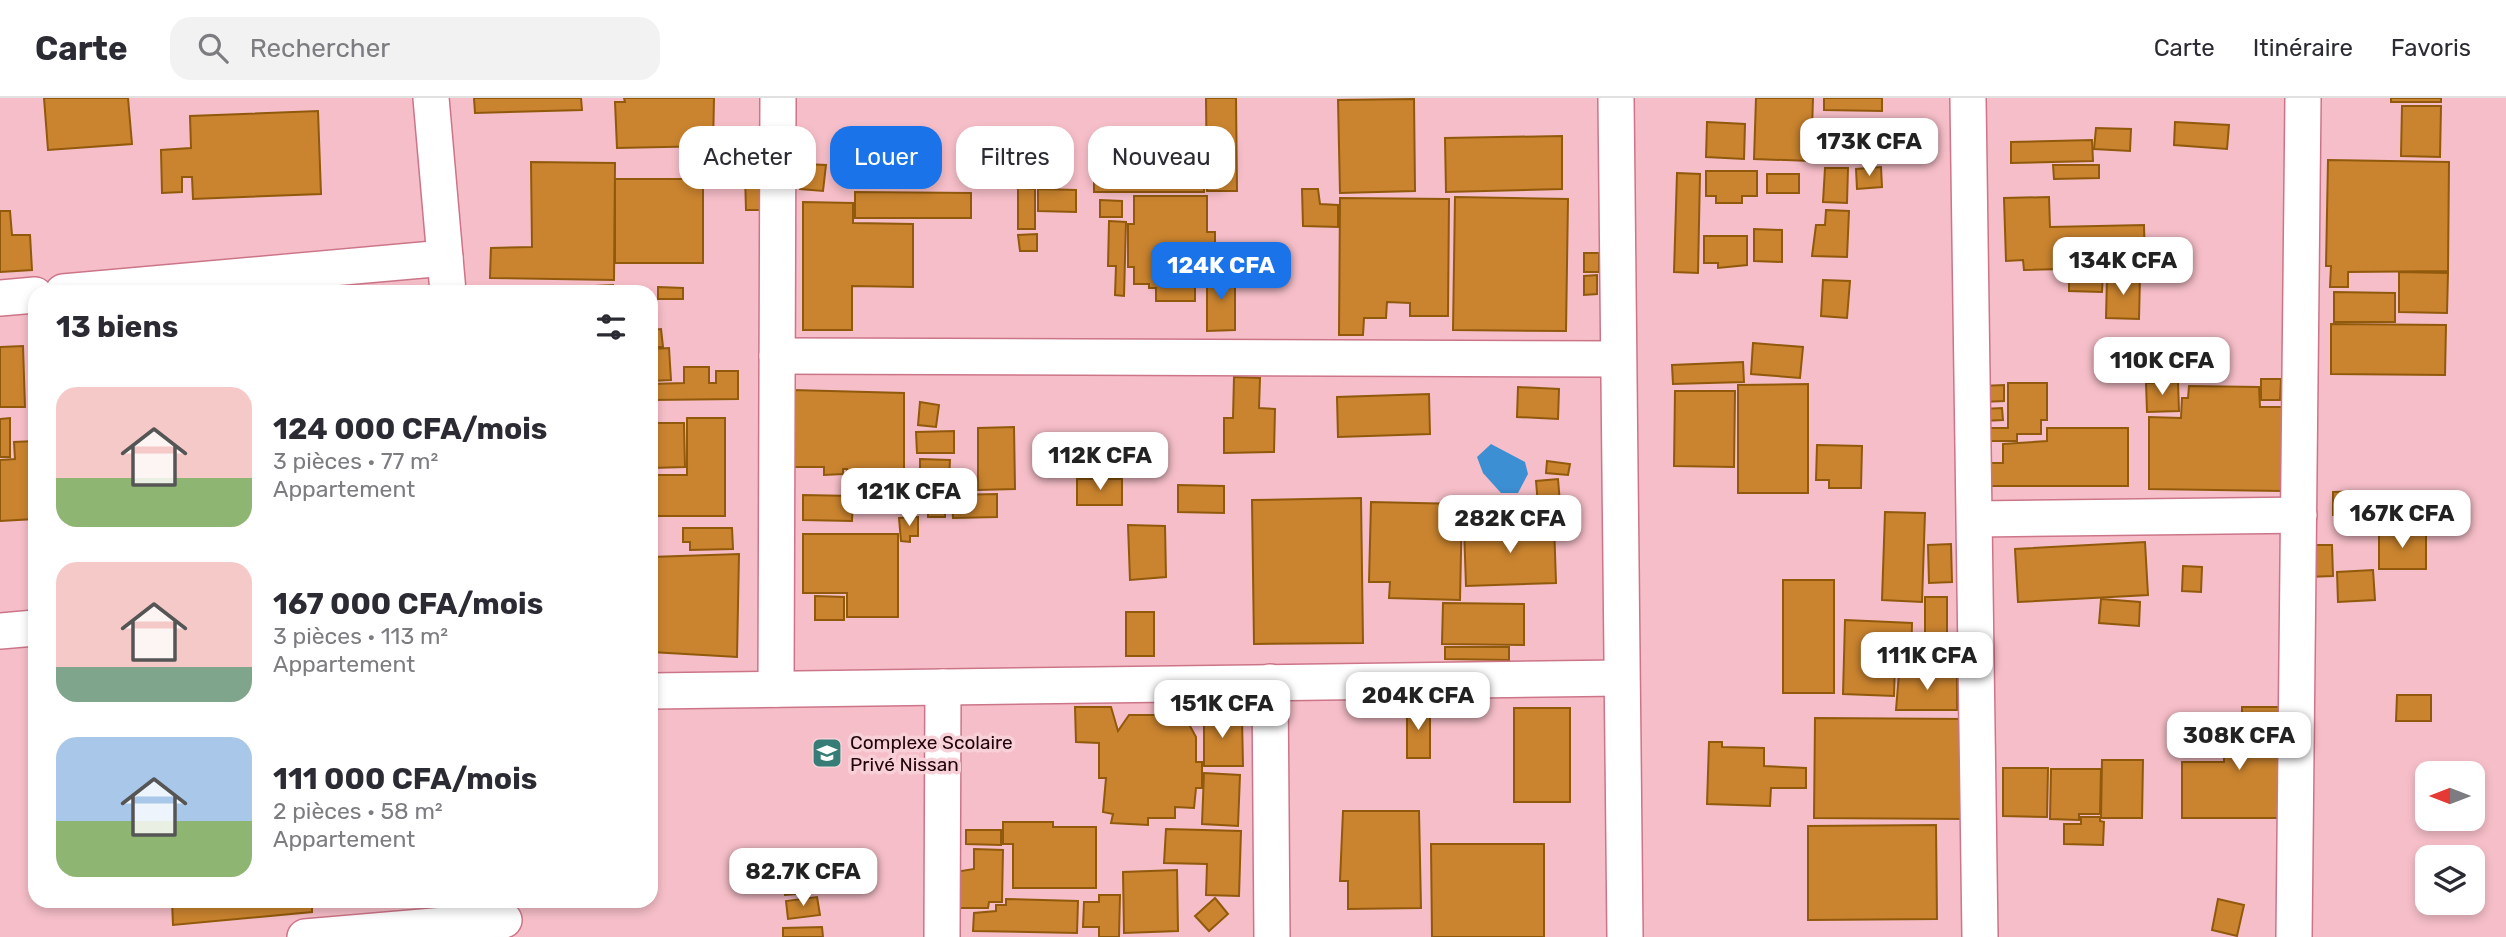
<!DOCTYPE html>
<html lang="fr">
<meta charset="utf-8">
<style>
body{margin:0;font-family:Rubik,sans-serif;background:#f2f2f3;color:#2b2b33;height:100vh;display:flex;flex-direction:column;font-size:26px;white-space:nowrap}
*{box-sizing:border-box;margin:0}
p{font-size:23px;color:#7c7c81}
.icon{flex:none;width:38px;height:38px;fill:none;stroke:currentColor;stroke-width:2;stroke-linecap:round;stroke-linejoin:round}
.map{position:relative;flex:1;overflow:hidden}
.side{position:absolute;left:28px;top:187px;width:630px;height:623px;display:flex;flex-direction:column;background:#fff;border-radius:21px;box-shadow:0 4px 10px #0003}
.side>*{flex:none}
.hud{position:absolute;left:679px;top:28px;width:665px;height:63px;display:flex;gap:14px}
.needle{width:46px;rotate:270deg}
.fabs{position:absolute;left:2415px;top:663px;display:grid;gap:14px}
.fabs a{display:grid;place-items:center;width:70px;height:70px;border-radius:14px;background:#fff;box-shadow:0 4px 10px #0003;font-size:35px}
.price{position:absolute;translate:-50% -60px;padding:0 16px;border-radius:14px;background:#fff;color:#222;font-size:23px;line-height:46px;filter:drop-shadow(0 2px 4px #0008)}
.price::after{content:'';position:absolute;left:50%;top:42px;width:21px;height:16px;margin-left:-10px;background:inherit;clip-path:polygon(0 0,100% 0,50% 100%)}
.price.current{background:#1a73e8;color:#fff}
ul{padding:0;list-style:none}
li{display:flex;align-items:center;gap:21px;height:175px;padding:0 28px}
li span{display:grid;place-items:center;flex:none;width:196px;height:140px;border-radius:21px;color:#555}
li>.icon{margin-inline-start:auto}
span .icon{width:84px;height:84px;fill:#fffc;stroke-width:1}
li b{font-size:30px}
h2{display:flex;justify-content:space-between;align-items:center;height:84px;padding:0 28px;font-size:30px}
.tag{padding:0 24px;border-radius:21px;background:#fff;box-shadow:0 4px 10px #0003;font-size:24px;line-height:63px}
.tag.current{background:#1a73e8;color:#fff}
header{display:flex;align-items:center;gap:42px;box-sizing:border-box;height:98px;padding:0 35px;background:#fff;border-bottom:2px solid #e1e1e2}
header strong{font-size:33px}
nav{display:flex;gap:38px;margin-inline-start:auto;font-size:24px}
.search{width:490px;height:63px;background:#f2f2f3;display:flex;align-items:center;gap:18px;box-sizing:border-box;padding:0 24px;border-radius:21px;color:#7c7c81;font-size:26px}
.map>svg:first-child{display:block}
.water{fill:#3c8fd2}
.building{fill:#ca842f;stroke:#91590c;stroke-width:2}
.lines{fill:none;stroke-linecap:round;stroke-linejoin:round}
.street-casing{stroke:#cc7588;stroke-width:38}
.street{stroke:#fff;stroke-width:35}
.labels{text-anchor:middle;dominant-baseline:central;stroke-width:7;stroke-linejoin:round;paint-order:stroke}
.poi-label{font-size:19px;fill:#21030b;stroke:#f7d1d7;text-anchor:start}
</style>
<header>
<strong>Carte</strong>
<div class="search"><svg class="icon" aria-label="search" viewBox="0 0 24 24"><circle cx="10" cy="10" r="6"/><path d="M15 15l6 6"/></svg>Rechercher</div>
<nav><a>Carte</a><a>Itinéraire</a><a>Favoris</a></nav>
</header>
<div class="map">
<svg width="2506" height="839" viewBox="0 0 2506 839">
<rect width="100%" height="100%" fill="#f6bec8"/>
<polygon class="water" points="1491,346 1525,364 1528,376 1518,395 1501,395 1483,375 1477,359"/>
<g class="building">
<polygon points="44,0 128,0 132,46 48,52"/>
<polygon points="474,0 581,0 582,12 475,15"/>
<polygon points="624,0 714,0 713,48 617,50 615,4 625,4"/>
<polygon points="1206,0 1236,0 1237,93 1207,93"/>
<polygon points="1756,0 1813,0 1811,63 1754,61"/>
<polygon points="1824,0 1882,0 1882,13 1824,12"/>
<rect x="2391" y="0" width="50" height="4"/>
<polygon points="1414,1 1415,93 1340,95 1338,2"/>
<polygon points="2402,8 2441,8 2440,59 2401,58"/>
<polygon points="318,13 321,96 193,101 192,79 182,79 182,94 162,95 161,52 191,50 190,18"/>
<polygon points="1707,24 1745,26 1744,61 1706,59"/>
<polygon points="1820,24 1840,32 1834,46 1815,38"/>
<polygon points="2175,24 2229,27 2227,51 2174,47"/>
<polygon points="2096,30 2131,31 2130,53 2094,51"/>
<polygon points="1562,38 1562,91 1446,94 1445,40"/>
<polygon points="2092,42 2093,63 2011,65 2011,44"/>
<polygon points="2328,62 2449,64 2448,173 2348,174 2348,189 2330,189 2331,168 2326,168"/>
<polygon points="531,64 615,65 614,182 490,180 491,150 532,149"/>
<polygon points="803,66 826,67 823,93 800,91"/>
<polygon points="2053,67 2099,67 2099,80 2054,81"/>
<rect x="1094" y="69" width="110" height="25"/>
<polygon points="1881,69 1882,89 1857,91 1856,71"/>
<polygon points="1825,70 1848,70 1847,105 1823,104"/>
<polygon points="1706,73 1757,73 1757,98 1742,98 1742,105 1716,105 1716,98 1706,98"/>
<polygon points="1677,75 1700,76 1698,175 1674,174"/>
<rect x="1767" y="76" width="32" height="19"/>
<polygon points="745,77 765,77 766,112 746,112"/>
<rect x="615" y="81" width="88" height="84"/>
<polygon points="1018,90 1035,91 1035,131 1018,131"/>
<polygon points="1038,91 1076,92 1076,114 1038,113"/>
<polygon points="1302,91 1318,91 1320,106 1338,107 1338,129 1303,128"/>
<polygon points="855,94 971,95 971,120 855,120"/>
<polygon points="1134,98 1207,98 1207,134 1215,134 1215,159 1207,159 1207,168 1195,168 1195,203 1156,203 1156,190 1149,190 1149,186 1134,186 1134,169 1128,169 1128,126 1134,126"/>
<polygon points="1455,99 1568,101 1566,233 1453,232"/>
<polygon points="2049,99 2050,129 2144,127 2145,169 2024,172 2023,162 2006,163 2004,100"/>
<polygon points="1340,100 1449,101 1448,218 1410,218 1410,205 1387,204 1386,220 1364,220 1363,237 1339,237"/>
<polygon points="1100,102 1122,103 1122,119 1100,119"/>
<polygon points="803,104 853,105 853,125 913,126 913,189 852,188 852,232 803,232"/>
<polygon points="1826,112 1849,113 1847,159 1812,158 1816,127 1825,127"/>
<polygon points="0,113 10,113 12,137 30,137 32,172 0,174"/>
<polygon points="1109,123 1126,124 1124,198 1115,197 1116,168 1108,168"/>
<polygon points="1754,131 1782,132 1782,164 1754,163"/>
<polygon points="1037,136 1037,153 1020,153 1018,137"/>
<polygon points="1704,138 1747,138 1747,167 1718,170 1718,165 1704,165"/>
<rect x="1584" y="155" width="15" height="19"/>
<polygon points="2069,173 2103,174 2102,194 2069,193"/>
<polygon points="2399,174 2448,175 2447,215 2399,214"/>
<polygon points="1207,175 1235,175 1235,232 1207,233"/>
<polygon points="1597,177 1597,196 1584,197 1584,178"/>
<polygon points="2107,178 2140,178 2139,221 2106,220"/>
<polygon points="1823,182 1850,183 1847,220 1821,218"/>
<polygon points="613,187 613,194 517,194 517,192"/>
<polygon points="658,189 683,190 683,201 658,201"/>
<polygon points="2334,194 2395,195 2395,224 2334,224"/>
<polygon points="2331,226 2446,227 2445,277 2331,276"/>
<polygon points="661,231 663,249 651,249 651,232"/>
<polygon points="1753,245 1803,249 1800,280 1751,276"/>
<polygon points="23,248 25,309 0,309 0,249"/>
<polygon points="669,250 671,282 651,283 651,251"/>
<polygon points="1743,264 1744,284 1673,286 1672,267"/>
<polygon points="684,269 709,269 709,285 716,285 716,273 738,273 738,301 651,302 651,286 684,285"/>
<polygon points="1234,279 1260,280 1259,310 1275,311 1274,354 1224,355 1224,320 1233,320"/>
<polygon points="2261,281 2281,281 2280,302 2261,302"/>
<polygon points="2178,284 2179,313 2147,314 2146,285"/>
<polygon points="2008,285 2047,285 2047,322 2041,322 2041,336 2017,336 2017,343 1982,343 1982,330 2008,330"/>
<polygon points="1808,286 1808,395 1738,395 1738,287"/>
<polygon points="2004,287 2004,303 1982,304 1981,288"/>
<polygon points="2189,288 2259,289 2260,309 2283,309 2282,393 2149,391 2149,319 2181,320 2182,300 2188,300"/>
<polygon points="1518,289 1559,291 1558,321 1517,319"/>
<polygon points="792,292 904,295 904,388 866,392 847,376 847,371 843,371 843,376 824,377 824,369 791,369"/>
<polygon points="1675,293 1735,293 1734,369 1674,368"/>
<polygon points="1429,296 1430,336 1338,339 1337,299"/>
<polygon points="920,304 939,307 936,329 918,327"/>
<polygon points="2002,310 2003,322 1983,323 1983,311"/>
<polygon points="10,320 10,359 0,359 0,321"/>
<polygon points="687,320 725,320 725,418 651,418 651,377 687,377"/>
<polygon points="651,325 684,325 685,369 651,370"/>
<polygon points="1014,329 1015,391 978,392 978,330"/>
<polygon points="2047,330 2128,330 2128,388 1985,388 1985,365 2003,365 2003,346 2047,343"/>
<polygon points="954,333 954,355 917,355 916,334"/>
<polygon points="35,343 35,421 0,423 0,362 15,361 14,344"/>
<polygon points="1817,347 1862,348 1861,390 1829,390 1829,382 1816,382"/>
<polygon points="920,361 950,362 949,380 920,379"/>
<polygon points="1547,363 1570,366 1568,377 1546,375"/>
<rect x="1077" y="381" width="45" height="26"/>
<polygon points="1558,381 1560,405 1538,407 1536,383"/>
<polygon points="1178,387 1224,388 1224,415 1178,414"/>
<polygon points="928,393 945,394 945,419 928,419"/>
<polygon points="2367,393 2368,417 2333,417 2333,394"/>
<polygon points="997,396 997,419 953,420 952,397"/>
<polygon points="803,397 853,398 852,423 803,422"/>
<polygon points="1361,400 1363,545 1254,546 1252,402"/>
<polygon points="1371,404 1462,406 1460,502 1389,500 1390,484 1369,484"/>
<polygon points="1885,414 1925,415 1922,504 1882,502"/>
<polygon points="918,419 918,438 910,438 910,444 901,443 899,420"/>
<polygon points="1554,426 1556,485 1466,488 1464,430"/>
<polygon points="1128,427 1165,428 1166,479 1130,482"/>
<polygon points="683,430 732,430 733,451 690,452 690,444 683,444"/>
<rect x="2379" y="433" width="47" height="38"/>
<polygon points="803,436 898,436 898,519 847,519 847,495 803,495"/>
<polygon points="2145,444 2148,497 2018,504 2015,451"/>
<polygon points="1951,446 1952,484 1929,485 1928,447"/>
<polygon points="2306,447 2332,447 2333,478 2307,479"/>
<polygon points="739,456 737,559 651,554 651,459"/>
<polygon points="2183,468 2202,469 2201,494 2182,493"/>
<polygon points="2373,472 2375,502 2338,504 2337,474"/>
<rect x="1783" y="482" width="51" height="113"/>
<polygon points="815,498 844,499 844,522 815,522"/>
<rect x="1925" y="499" width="22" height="43"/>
<polygon points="2101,501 2140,504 2139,528 2099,525"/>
<polygon points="1443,505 1524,506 1524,547 1442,546"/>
<rect x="1126" y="514" width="28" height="44"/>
<polygon points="1845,522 1912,525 1911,566 1895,565 1894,598 1843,596"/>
<polygon points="1445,549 1509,549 1509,562 1445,561"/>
<polygon points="1899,575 1957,576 1957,612 1896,612"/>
<polygon points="2397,597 2431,597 2431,623 2396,623"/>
<polygon points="1075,609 1111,609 1118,633 1129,617 1184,617 1196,639 1196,664 1202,664 1202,690 1196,690 1194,710 1175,709 1175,720 1148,720 1148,727 1111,725 1113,716 1103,714 1106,680 1099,680 1099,645 1076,644"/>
<rect x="1407" y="609" width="23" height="51"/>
<polygon points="2242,609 2280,609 2280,720 2182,720 2182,664 2224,664 2224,626 2242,627"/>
<rect x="1514" y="610" width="56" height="94"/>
<polygon points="1221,611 1221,621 1242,620 1243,668 1204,668 1204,612"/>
<polygon points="1815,620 1968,621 1967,721 1814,720"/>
<polygon points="1709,644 1722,644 1722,649 1764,650 1764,668 1806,670 1806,690 1771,690 1770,708 1707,706"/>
<polygon points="2102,662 2143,662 2142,720 2101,720"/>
<polygon points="2003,670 2048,670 2047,719 2003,718"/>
<polygon points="2051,671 2101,671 2100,716 2079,716 2079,722 2050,721"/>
<polygon points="1204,675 1240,677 1238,728 1202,726"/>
<polygon points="1343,713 1419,713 1421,810 1348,811 1348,783 1340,783"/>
<polygon points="2081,719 2100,719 2100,723 2104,724 2103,747 2064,746 2064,726 2081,726"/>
<polygon points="1003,724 1053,724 1053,729 1096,729 1096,790 1013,790 1013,746 1003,746"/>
<polygon points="1936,727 1937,821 1808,822 1808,728"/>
<polygon points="1166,731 1241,733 1239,798 1206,797 1207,766 1164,765"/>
<polygon points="966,732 1001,732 1001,747 966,746"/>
<polygon points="1431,746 1544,746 1544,839 1432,839"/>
<polygon points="974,751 1003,752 1002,804 989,804 988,810 955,810 955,774 974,771"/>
<polygon points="1177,772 1178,833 1124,835 1123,774"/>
<polygon points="820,779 821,794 785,797 783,783"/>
<polygon points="1099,797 1120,797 1119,839 1099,839 1099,829 1083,829 1084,804 1099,804"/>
<polygon points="817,799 820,817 788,821 786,803"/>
<polygon points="1215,800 1228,816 1209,833 1195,818"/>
<polygon points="1006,801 1078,803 1077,835 973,833 974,815 996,813 996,807 1006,807"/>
<polygon points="2218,801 2244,807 2237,838 2212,832"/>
<polygon points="172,803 312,803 312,814 173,827"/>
<polygon points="822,829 823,839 783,839 783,830"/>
</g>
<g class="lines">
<g class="street-casing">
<g id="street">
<polyline points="431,0 448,194"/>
<polyline points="1616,0 1625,839"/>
<polyline points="1968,0 1980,839"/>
<polyline points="63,194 445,160"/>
<polyline points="0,200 35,197"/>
<polyline points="777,258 1618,261"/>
<polyline points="1976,421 2299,417"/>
<polyline points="0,533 35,530"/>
<polyline points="1270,584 1272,839"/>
<polyline points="776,591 778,0"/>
<polyline points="651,593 1620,580"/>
<polyline points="305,839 504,822"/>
<polyline points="942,839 943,589"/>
<polyline points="2294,839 2303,0"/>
</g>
</g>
<use href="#street" class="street"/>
</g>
<defs>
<g id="school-square" transform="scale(1.575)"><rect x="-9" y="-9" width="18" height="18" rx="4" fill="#357d76" stroke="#f7d1d7"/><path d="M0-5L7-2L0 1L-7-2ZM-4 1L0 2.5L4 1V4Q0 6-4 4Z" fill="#fff"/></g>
</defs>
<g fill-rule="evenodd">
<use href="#school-square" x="827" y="655"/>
</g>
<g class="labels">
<g class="poi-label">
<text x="850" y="644">Complexe Scolaire<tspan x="850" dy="22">Privé Nissan</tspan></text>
</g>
</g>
</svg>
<div class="fabs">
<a><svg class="needle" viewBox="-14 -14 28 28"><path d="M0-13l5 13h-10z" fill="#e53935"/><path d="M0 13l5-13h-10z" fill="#7c7c81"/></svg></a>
<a><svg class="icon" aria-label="layers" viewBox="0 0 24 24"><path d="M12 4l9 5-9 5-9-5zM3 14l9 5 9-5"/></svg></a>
</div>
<b class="price" style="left:1869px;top:80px">173K CFA</b>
<b class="price" style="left:2123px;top:199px">134K CFA</b>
<b class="price current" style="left:1221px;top:204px">124K CFA</b>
<b class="price" style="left:2162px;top:299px">110K CFA</b>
<b class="price" style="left:1100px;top:394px">112K CFA</b>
<b class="price" style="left:909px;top:430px">121K CFA</b>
<b class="price" style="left:2402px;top:452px">167K CFA</b>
<b class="price" style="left:1510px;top:457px">282K CFA</b>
<b class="price" style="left:1927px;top:594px">111K CFA</b>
<b class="price" style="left:1418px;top:634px">204K CFA</b>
<b class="price" style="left:1222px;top:642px">151K CFA</b>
<b class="price" style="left:2239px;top:674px">308K CFA</b>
<b class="price" style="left:803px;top:810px">82.7K CFA</b>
<div class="hud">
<a class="tag">Acheter</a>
<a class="tag current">Louer</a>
<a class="tag">Filtres</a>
<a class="tag">Nouveau</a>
</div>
<section class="side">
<h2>13 biens<svg class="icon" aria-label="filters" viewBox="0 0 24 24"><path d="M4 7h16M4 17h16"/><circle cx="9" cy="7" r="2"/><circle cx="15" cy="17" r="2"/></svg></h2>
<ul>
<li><span style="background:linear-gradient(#f6c9c9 65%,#8fb573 0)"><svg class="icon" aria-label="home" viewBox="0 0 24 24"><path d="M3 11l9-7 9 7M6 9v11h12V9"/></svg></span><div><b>124 000 CFA/mois</b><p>3 pièces · 77 m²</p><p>Appartement</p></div></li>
<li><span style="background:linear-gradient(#f6c9c9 75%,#7fa58c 0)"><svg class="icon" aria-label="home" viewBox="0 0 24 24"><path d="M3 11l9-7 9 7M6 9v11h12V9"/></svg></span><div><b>167 000 CFA/mois</b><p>3 pièces · 113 m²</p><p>Appartement</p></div></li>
<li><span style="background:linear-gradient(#a9c7e8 60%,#8fb573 0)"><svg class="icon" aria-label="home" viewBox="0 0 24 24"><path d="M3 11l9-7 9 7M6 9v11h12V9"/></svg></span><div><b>111 000 CFA/mois</b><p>2 pièces · 58 m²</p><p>Appartement</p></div></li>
</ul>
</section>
</div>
